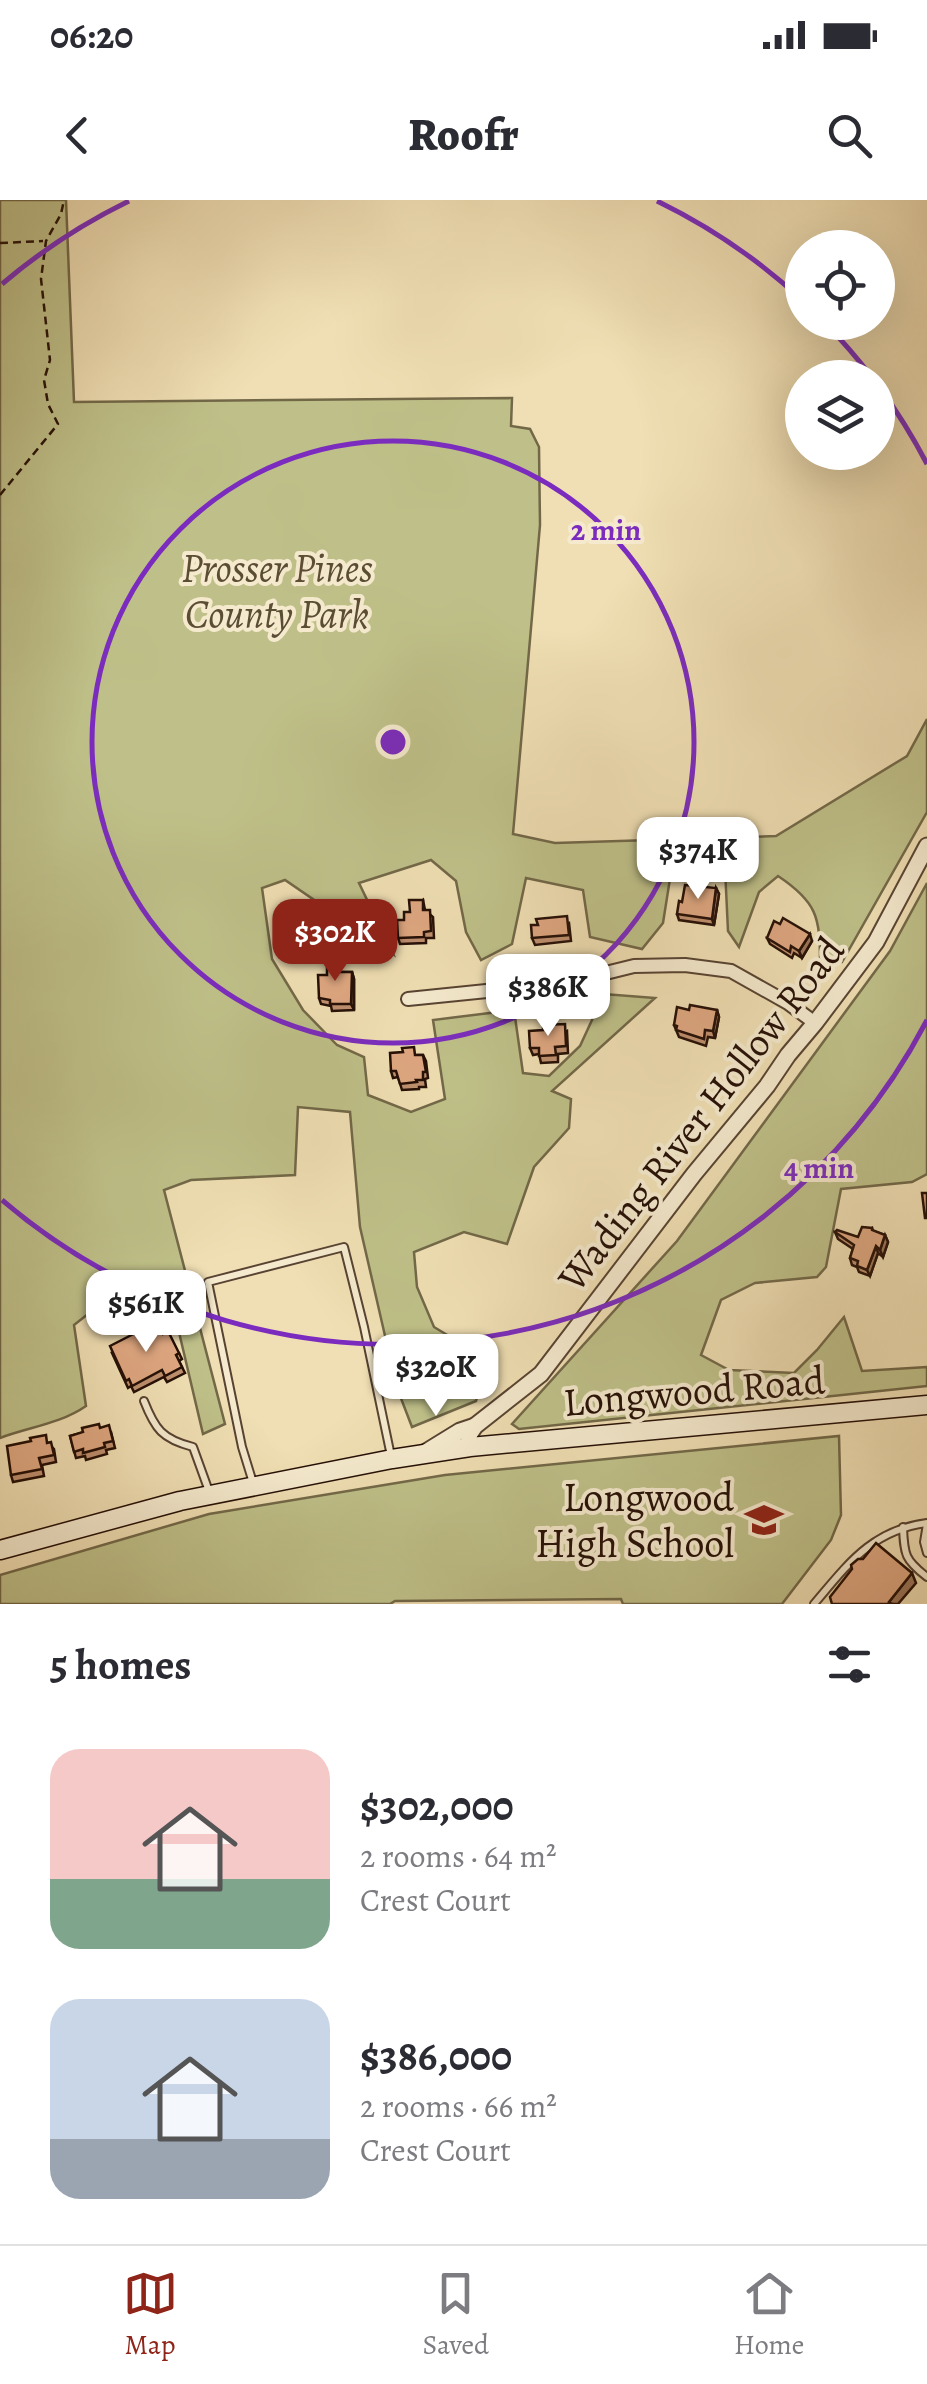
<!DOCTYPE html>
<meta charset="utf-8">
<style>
body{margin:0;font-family:Alegreya,serif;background:#f7f7f7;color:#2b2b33;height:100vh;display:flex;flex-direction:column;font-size:38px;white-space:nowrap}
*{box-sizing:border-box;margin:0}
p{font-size:32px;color:#7c7c81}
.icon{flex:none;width:55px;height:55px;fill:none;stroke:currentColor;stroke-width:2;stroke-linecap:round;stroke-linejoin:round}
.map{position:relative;height:1404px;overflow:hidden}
.sheet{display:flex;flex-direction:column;background:#fff;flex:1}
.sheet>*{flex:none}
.fabs{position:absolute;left:785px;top:30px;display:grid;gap:20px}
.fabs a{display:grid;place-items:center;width:110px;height:110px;border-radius:50%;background:#fff;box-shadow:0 10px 40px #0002;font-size:50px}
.price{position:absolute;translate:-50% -85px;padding:0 22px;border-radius:20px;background:#fff;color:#222;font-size:32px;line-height:65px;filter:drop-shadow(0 2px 5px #0008)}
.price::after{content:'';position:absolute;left:50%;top:60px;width:30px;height:22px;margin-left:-15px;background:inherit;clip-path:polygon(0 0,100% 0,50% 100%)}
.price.on{background:#8f2418;color:#fff}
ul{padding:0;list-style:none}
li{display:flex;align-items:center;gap:30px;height:250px;padding:0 50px}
li span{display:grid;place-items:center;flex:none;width:280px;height:200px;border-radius:30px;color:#555}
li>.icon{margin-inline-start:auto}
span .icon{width:120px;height:120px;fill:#fffc;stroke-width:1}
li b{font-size:42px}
h2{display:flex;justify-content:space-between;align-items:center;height:120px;padding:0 50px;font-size:42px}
.status{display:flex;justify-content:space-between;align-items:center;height:70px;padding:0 50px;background:#fff;direction:ltr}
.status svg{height:28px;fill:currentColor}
header{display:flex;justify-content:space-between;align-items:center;height:130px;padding:0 50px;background:#fff;font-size:45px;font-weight:800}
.tabs{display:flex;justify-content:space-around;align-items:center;height:140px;border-top:2px solid #e1e1e2;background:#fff;font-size:28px;color:#7c7c81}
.tabs a{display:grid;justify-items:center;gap:5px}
.tabs .on{color:#8f2418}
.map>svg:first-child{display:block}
.green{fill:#bfc089;stroke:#726848;stroke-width:2.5}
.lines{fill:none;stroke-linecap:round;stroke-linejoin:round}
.service-casing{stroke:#584332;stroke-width:10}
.minor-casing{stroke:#584332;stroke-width:16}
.tertiary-casing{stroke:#584332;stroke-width:19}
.secondary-casing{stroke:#250f06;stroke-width:21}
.path{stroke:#250f06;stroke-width:2.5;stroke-dasharray:8 5;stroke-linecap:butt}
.service{stroke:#f5eace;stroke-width:6}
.minor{stroke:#f5eace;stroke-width:12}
.tertiary{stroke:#f5eace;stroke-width:15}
.secondary{stroke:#f5eace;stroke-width:18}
.wall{fill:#bf906f;stroke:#250f06;stroke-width:2.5}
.shaded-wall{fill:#9b755a;stroke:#250f06;stroke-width:2.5}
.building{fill:#dea781;stroke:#250f06;stroke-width:2.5}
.ring{fill:none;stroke:#7b2cbf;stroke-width:5}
.labels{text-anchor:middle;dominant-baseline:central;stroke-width:8;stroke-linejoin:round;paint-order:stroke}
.park-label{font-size:40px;font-style:italic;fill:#5b4d34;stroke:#f5eace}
.street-label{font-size:40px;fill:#250f06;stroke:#f5eace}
.poi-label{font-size:40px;fill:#250f06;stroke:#f5eace;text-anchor:end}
.centre{fill:#7b2cbf;stroke:#f5eace;stroke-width:5}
.ring-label{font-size:30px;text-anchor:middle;font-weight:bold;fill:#7b2cbf;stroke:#f5eace;stroke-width:8;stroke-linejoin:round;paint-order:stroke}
</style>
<div class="status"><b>06:20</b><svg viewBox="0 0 49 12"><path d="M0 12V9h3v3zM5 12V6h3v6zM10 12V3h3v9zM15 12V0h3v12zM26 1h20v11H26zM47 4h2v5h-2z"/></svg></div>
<header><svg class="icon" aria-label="back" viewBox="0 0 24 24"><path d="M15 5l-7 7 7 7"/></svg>Roofr<svg class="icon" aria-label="search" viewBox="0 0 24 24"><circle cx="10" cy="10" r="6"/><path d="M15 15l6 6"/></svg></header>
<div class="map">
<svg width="927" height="1404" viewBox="0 0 927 1404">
<rect width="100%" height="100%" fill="#f0dfb4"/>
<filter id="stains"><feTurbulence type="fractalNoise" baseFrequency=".002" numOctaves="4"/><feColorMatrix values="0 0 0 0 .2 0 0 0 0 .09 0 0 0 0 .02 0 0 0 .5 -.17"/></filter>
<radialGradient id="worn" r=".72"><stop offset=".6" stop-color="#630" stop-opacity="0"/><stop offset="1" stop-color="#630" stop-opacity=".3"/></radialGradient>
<g class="green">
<path d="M0,0h66l8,202 438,-4 -1,28 19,3 9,18 1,78 -27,309 42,9 221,-7 131,-80 20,-37v93l-85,150h-22c0,-45 -3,-60 -42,-86l-19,16 -20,55 -11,-16 -3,-63 -53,-2 -9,57 -21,26 -52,-12 -7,-47 -57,-12 -14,66 -31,16 -15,-28 -10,-51 -25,-21 -72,23 34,71 -108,-74 -23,8 10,71 31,51 34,35 27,12 4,38 43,17 34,-13 -12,-79 81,-10 9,63 26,3 31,-30 24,-52 51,4 -103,93 19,8 -2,29 -35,39 -27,77 -43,-12 -50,20 3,35 17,40 53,32 -11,42 -64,26 -15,-39 -37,-161 -10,-115 -52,-5 -3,68 -104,5 -27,10 61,234 -22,10 -29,-123 -27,-16 -45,8 -28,22 12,81c-26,18 -57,21 -86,32z"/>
<polygon points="927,683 927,974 912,982 841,989 826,1067 817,1077 755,1083 721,1100 701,1155 729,1170 794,1173 817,1150 844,1117 862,1171 927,1167 927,1186 519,1229 512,1224 677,1041 890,751"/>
<polygon points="839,1236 841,1315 831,1340 782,1404 623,1404 621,1399 395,1401 390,1404 0,1404 0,1375 209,1314 445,1275"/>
</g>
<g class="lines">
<g class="service-casing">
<g id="service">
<path d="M144,1201c11,28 18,38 49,46l17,47"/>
<polyline points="254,1286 242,1247 208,1082 344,1047 364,1127 391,1256"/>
<polyline points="927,1324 924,1342 927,1353"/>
<path d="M903,1327c1,28 2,33 24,50"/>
<path d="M814,1404c34,-40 58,-74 113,-81"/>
</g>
</g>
<g class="minor-casing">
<polyline id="minor" points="408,799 565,783 634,766 685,765 731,771 788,803 815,823"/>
</g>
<g class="tertiary-casing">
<g id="tertiary">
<polyline points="470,1247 469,1235 475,1226 541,1174 694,974 767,886 788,855 815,823 876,742 927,646"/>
<polyline points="421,1255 460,1231 475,1226"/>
</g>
</g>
<g class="secondary-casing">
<polyline id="secondary" points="0,1350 180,1301 392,1259 470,1247 927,1205"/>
</g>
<g class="path">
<polyline points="0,43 43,41"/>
<polyline points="0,295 58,224 48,204 44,180 50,160 41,79 46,41 61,14 64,0"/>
</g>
<use href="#service" class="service"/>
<use href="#minor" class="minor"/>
<use href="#tertiary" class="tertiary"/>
<use href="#secondary" class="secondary"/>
</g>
<g class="wall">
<polygon points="716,688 719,694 714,725 679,720 677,714 682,702"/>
<polygon points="423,700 425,710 433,717 434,738 426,738 426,743 400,744 398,738 404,720"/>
<polygon points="569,723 571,741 535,745 532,738"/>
<polygon points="767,738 812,741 802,758 794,753 792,758 770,744"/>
<polygon points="335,753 337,760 338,772 352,772 354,779 354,810 332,811 331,806 321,804 319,798"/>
<polygon points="689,810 717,810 719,817 715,838 708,837 706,846 679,837 674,825"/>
<polygon points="567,831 568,853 558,854 558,862 541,863 539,854 533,855 530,848"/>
<polygon points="417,855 423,855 426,861 428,878 425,879 426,887 419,887 419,889 402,890 398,877 393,878 391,871"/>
<polygon points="872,1028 873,1031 885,1035 888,1042 883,1057 878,1053 870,1076 859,1072 857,1067 852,1065 850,1058 853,1049 838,1039 835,1032 858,1037"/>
<polygon points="112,1153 179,1153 182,1159 179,1161 185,1173 167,1182 164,1177 134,1192 131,1186 128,1188"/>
<polygon points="100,1228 111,1232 115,1248 106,1250 107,1254 86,1260 85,1256 76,1258 70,1236"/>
<polygon points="48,1243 54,1249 56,1262 42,1265 44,1276 13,1282 11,1275"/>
</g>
<g class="shaded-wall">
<polygon points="716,688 719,694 714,725 712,719"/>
<polygon points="810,734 812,741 802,758 799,751"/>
<polygon points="352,772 354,779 354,810 351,804"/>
<polygon points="717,810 719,817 715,838 713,831"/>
<polygon points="885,1035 888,1042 883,1057 880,1050"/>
<polygon points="876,1046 878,1053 870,1076 867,1070"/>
<polygon points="912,1373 916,1383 898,1404 890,1404 889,1402"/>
</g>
<g class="building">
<polygon points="685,685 716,688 712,719 677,714 679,701 682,702"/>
<polygon points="409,700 423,700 423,710 430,710 431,731 424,732 424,737 398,738 397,720 404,720 404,712 410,712"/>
<polygon points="567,716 569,735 532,738 531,725 538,725 536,719"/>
<polygon points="783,718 810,734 799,751 791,746 790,752 767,738 774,721 780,724"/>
<polygon points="327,753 335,753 336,772 352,772 351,804 330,804 330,800 319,798 318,775 327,775"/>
<polygon points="690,805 717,810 713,831 705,830 704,839 676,830 677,826 674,825 677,807 689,810"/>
<polygon points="565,824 566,846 555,847 556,855 539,856 539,848 530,848 529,831 543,830 543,825"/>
<polygon points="414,847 415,855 423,855 426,872 423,872 423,880 416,880 417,882 400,884 396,871 391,871 390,853 403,852 402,848"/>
<polygon points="922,993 927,993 927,1018 925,1018"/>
<polygon points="862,1027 872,1028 872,1030 885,1035 880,1050 876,1046 867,1070 857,1066 858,1061 850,1058 854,1045 835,1032 837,1030 858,1037"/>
<polygon points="151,1125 153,1128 159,1125 163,1134 168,1131 179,1153 176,1155 182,1167 165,1176 162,1170 132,1186 129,1179 126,1181 110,1146"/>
<polygon points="99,1224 100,1228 109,1225 113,1241 104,1243 105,1247 83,1253 83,1249 74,1252 70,1236 83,1232 82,1228"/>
<polygon points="46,1235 47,1243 51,1242 54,1255 39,1258 42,1269 11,1275 7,1246 31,1241 30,1238"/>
<polygon points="876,1343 912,1373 889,1402 892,1404 832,1404 830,1397 852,1369 851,1365 858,1359 863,1359"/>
</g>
<g class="ring">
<circle cx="393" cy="542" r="301"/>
<path d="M927 820A602 602 0 0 1 2 1000M2 84A602 602 0 0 1 129 1M657 1A602 602 0 0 1 800 98M826 124A602 602 0 0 1 871 176M880 188A602 602 0 0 1 927 264"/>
</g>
<defs>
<g id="school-bare" transform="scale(3)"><path d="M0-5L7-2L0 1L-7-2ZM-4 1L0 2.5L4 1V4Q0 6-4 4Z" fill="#8f2418" stroke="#f5eace" stroke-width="2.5" paint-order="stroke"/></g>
</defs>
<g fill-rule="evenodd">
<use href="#school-bare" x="764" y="1320"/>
</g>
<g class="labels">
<g class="park-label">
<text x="277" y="368">Prosser Pines<tspan x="277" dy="46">County Park</tspan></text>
</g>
<g class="street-label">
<text transform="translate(701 914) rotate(-52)">Wading River Hollow Road</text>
<text transform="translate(694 1191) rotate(-5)">Longwood Road</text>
</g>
<g class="poi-label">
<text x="734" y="1297">Longwood<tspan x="734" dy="46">High School</tspan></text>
</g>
</g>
<circle cx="393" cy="542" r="15" class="centre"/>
<g class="ring-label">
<text x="606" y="340">2 min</text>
<text x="819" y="978">4 min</text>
</g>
<rect width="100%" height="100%" filter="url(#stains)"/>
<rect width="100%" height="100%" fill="url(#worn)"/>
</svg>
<div class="fabs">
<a><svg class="icon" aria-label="locate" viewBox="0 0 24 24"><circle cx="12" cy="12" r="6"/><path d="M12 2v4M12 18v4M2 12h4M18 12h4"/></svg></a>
<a><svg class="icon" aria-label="layers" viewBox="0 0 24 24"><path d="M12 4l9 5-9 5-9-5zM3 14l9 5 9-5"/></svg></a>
</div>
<b class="price" style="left:698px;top:702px">$374K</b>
<b class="price on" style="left:335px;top:784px">$302K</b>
<b class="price" style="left:548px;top:839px">$386K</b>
<b class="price" style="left:146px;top:1155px">$561K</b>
<b class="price" style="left:436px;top:1219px">$320K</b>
</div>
<section class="sheet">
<h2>5 homes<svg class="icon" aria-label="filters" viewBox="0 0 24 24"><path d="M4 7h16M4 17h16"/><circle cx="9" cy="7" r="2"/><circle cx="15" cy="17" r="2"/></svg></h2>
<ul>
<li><span style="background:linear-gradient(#f6c9c9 65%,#7fa58c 0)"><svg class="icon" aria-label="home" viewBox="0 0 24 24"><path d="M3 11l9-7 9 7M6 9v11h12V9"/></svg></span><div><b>$302,000</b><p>2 rooms · 64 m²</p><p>Crest Court</p></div></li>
<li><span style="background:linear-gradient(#c9d6e8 70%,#9aa5b1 0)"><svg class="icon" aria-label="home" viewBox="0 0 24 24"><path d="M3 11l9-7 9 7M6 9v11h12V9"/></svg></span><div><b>$386,000</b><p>2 rooms · 66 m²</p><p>Crest Court</p></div></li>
</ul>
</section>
<nav class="tabs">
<a class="on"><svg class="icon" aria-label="map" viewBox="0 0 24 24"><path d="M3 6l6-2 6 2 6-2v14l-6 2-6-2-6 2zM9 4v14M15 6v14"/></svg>Map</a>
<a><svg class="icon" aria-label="saved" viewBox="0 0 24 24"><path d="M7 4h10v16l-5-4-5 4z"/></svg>Saved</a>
<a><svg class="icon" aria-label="home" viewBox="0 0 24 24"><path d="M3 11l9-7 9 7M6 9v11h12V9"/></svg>Home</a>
</nav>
